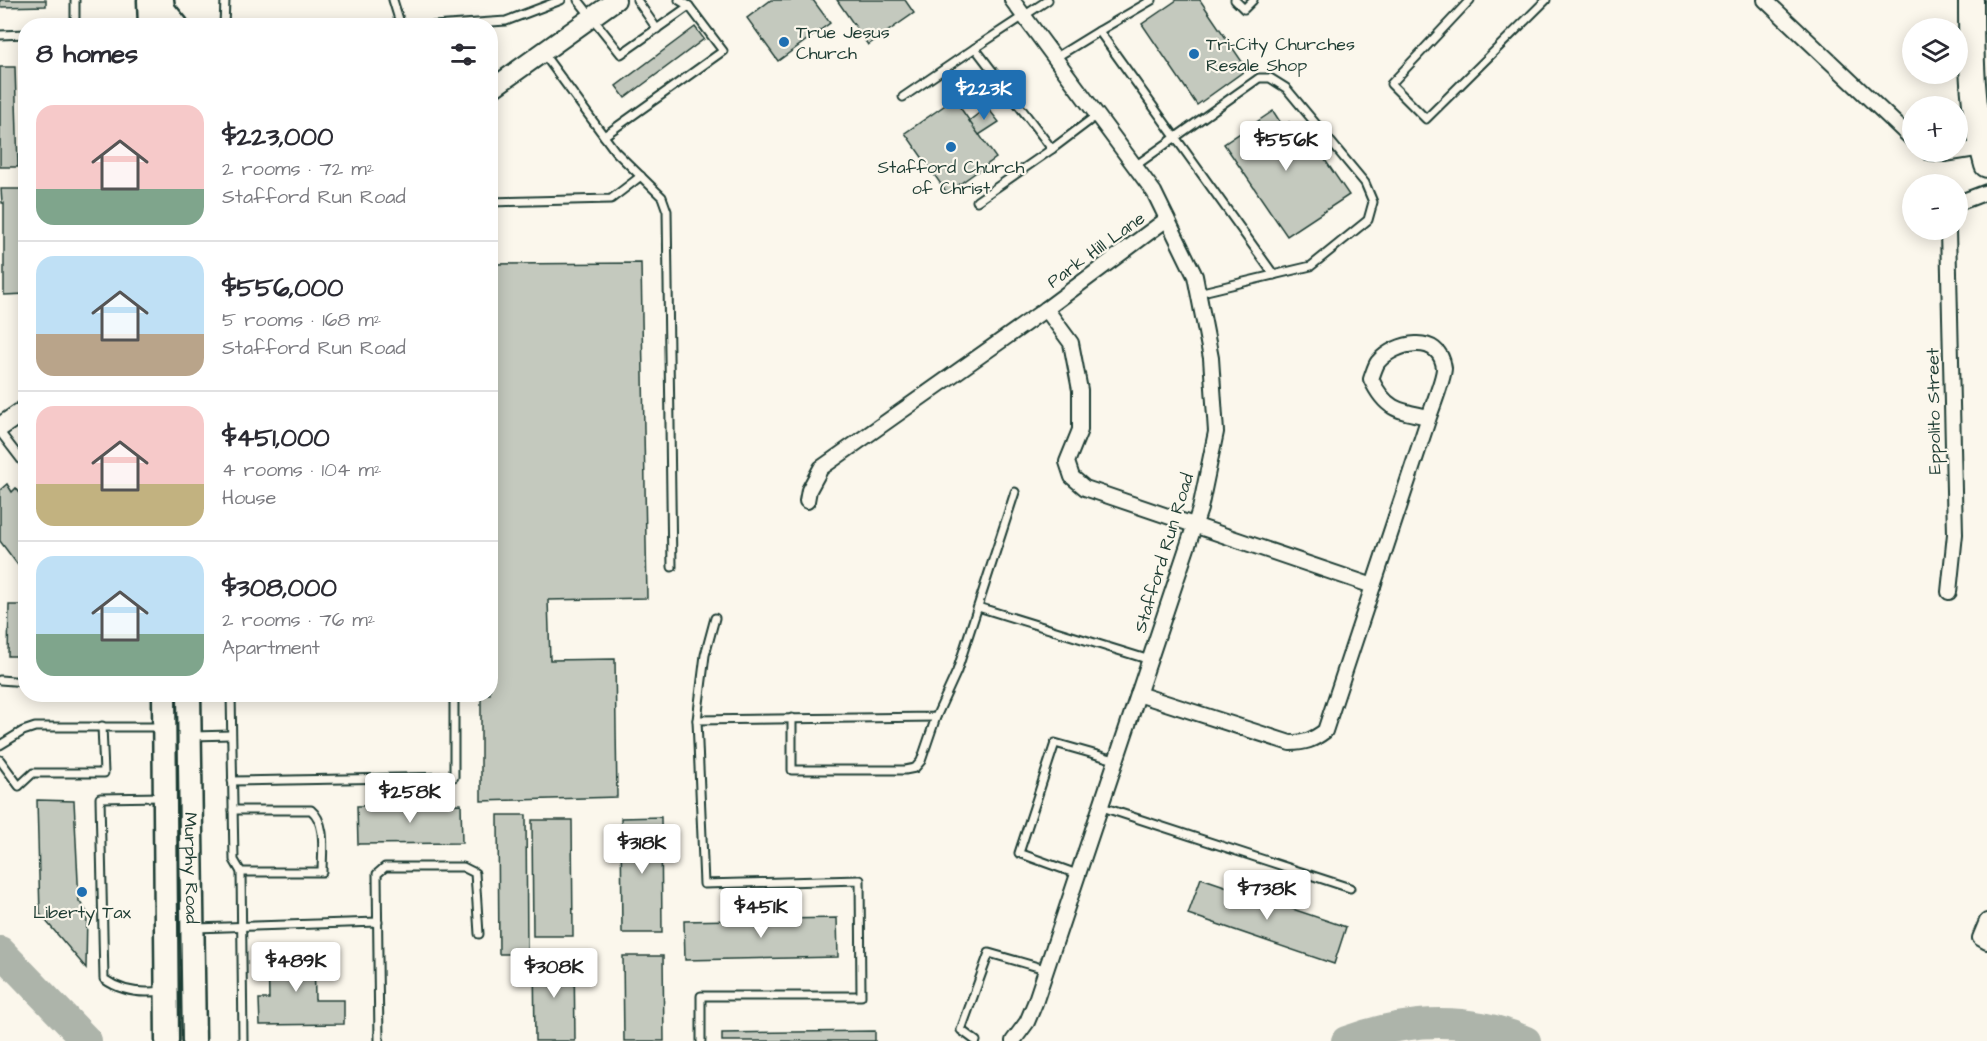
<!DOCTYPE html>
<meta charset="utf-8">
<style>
body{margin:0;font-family:"Architects Daughter",sans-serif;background:#f2f2f3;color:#2b2b33;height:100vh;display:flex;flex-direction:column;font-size:22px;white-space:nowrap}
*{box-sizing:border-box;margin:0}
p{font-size:20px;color:#7c7c81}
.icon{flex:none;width:33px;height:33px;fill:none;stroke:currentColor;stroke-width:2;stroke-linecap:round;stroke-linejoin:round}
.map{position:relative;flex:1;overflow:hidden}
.details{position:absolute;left:18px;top:18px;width:480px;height:684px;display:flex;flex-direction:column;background:#fff;border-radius:24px;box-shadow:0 3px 15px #0003}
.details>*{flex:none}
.tools{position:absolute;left:1902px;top:18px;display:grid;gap:12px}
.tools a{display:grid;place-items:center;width:66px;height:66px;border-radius:50%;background:#fff;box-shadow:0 3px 15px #0003;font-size:30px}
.price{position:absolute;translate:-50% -51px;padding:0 14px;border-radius:6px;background:#fff;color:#222;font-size:20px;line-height:39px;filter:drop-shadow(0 2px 3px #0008)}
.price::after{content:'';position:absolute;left:50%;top:36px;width:18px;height:14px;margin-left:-9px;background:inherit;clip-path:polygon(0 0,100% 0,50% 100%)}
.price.on{background:#1f6fb2;color:#fff}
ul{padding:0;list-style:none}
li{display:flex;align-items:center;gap:18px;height:150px;padding:0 18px}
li+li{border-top:2px solid #e1e1e2}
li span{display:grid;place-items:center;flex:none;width:168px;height:120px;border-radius:18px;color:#555}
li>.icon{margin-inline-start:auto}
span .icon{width:72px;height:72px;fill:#fffc;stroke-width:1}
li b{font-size:26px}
h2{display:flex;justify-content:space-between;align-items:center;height:72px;padding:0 18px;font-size:26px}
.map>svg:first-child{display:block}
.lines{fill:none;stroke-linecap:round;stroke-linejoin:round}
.river{stroke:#adb4aa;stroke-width:30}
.building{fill:#c4c9be;stroke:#1f3d34;stroke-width:1.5}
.service-casing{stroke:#1f3d34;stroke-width:11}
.minor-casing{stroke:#1f3d34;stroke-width:18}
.tertiary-casing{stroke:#1f3d34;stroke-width:22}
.primary-casing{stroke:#1f3d34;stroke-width:27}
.trunk-casing{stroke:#1f3d34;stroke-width:28}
.service{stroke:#fbf7ec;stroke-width:7}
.minor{stroke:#fbf7ec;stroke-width:14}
.tertiary{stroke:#fbf7ec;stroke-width:18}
.primary{stroke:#fbf7ec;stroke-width:22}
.trunk{stroke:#fbf7ec;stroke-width:24}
.poi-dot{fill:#1f6fb2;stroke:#fbf7ec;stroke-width:2}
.labels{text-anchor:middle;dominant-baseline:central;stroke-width:4.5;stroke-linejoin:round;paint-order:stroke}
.poi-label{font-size:18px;fill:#1f3d34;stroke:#fbf7ec;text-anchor:start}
.street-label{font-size:18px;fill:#1f3d34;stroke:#fbf7ec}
</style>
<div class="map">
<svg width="1987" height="1041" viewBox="0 0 1987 1041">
<rect width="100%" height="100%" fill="#fbf7ec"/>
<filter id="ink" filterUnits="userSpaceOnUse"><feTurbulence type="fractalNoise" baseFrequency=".0167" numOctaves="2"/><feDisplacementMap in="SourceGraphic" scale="12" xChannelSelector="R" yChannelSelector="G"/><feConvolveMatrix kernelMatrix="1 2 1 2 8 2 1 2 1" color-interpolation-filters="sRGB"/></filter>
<g filter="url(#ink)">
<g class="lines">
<g class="river">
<polyline points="0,951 87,1041"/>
<path d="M1346,1041c60,-22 121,-26 180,0"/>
</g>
</g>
<g class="building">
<polygon points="0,0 46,0 46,6 0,7"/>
<polygon points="771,0 813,0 830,23 778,61 747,18"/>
<polygon points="837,0 905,0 914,13 868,45"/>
<polygon points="1177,0 1200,0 1247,69 1197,105 1142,24"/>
<polygon points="695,27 704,39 625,98 616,86"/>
<polygon points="0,67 15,67 18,167 0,167"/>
<polygon points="954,99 996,158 947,193 905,133"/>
<polygon points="987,107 999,122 979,135 969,121"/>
<polygon points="1273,111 1284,128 1289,122 1301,140 1308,135 1349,195 1287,236 1224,144"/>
<polygon points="1,189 26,189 26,294 4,295 4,203 2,203"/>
<polygon points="641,263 647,598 548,600 550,660 615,659 617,797 481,801 481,694 490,694 490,264"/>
<polygon points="7,484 12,492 16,488 26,501 26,576 0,541 0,490"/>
<polygon points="9,605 26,605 26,656 8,656"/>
<polygon points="37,800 74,801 79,901 87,912 86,968 40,914"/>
<polygon points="461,804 462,843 358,844 357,806"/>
<polygon points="498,815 526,815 527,954 499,954"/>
<polygon points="661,817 662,933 622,933 621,818"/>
<polygon points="532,820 572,820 573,936 533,936"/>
<polygon points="1201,878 1346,927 1334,964 1188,914"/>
<polygon points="837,918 838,957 685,960 684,921"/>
<polygon points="314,950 315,1000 344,1000 344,1024 260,1025 259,999 269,999 268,951"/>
<polygon points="623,956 663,956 664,1041 624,1041"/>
<polygon points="534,957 574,957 575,1041 535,1041"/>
<polygon points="875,1031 875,1041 722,1041 722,1033"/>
</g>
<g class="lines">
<g class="service-casing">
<g id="service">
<polyline points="75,0 75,26"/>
<polyline points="393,0 401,26"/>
<polyline points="578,0 621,54 689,6"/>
<polyline points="637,0 657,29"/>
<polyline points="1048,0 975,48 1052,149 1097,115"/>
<polyline points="1235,0 1244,9 1253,0"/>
<polyline points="1470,0 1391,84 1426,119 1546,0"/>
<polyline points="224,26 225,0"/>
<polyline points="433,26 506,21 561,0"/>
<polyline points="1099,31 1152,0"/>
<polyline points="0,35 26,34"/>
<polyline points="543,53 615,151 662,197 667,211 672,567"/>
<polyline points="1055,58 1099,31 1274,275"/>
<polyline points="903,97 975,48"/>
<polyline points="604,136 723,51 689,6 679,0"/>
<polyline points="1135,166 1259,78 1270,78 1286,88 1365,183 1373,202 1368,220 1311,266 1198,293"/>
<polyline points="977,201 1052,149"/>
<polyline points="490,202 611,199 641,176"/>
<polyline points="0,432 26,466"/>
<polyline points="978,607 1150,660"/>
<polyline points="0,680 26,682"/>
<polyline points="231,694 234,860 241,872 243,1041"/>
<polyline points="792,718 792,770 905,770 915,768 921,761 936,717"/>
<polyline points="697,720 936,717 957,671 1015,492"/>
<polyline points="193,736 231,735"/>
<polyline points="0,745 23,731 35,727 161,727"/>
<polyline points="0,760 19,786 33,773 104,773 102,726"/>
<polyline points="232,781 454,777 454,694"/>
<path d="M162,797l-62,1 4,181c18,13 37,15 58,12"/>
<polyline points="1099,806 1350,888"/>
<path d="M233,810h78c16,13 11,42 11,62h-81"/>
<polyline points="1077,874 1019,853 1055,743 1115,760"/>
<polyline points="196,928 378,922"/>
<polyline points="379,1041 377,874 385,867 463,867 475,873 479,934"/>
<polyline points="701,1041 701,996 861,996 860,880 704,884 697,720 705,655 715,618"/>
<polyline points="976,1041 961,1030 989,953 1045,969"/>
</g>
</g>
<g class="minor-casing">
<g id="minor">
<polyline points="1012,0 1154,192 1195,276 1211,358 1216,432 1200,509 1035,1003 1027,1022 1013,1041"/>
<polyline points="1765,0 1912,139"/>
<polyline points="1928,152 1945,154 1982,148"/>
<polyline points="1958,203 1987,192"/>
<polyline points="1948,230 1955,534 1949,592"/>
<polyline points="1046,309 1071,343 1080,390 1080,430 1067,462 1072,477 1085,488 1373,586"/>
<polyline points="807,501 809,490 821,468 1046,309 1167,219"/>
<path d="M1138,694l152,49c15,0 23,-3 35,-12l104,-314c4,-12 15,-39 15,-49 -4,-36 -49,-26 -66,-6 -3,4 -5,12 -7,17 14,30 26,32 58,38"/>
<polyline points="1987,921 1980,938 1987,942"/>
</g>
</g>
<g class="tertiary-casing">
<g id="tertiary">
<polyline points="490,90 616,0"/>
<polyline points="0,427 26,409"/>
</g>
</g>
<g class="primary-casing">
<g id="primary">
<polyline points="149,0 150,26"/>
<polyline points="162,0 163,9 177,26"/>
<polyline points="164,694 167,1041"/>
<path id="s1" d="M189,694l5,347"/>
</g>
</g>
<g class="trunk-casing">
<path id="trunk" d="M1971,0c0,55 0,112 16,165"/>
</g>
<use href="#service" class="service"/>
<use href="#minor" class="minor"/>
<use href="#tertiary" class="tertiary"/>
<use href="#primary" class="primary"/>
<use href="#trunk" class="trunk"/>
</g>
</g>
<g class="poi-dot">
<circle cx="784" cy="42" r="6"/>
<circle cx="1194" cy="54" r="6"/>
<circle cx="951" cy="147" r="6"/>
<circle cx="82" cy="892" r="6"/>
</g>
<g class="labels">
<g class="poi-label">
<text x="796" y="32">True Jesus<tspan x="796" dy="21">Church</tspan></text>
<text x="1206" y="44">Tri-City Churches<tspan x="1206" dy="21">Resale Shop</tspan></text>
<text x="951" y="167" text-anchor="middle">Stafford Church<tspan x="951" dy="21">of Christ</tspan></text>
<text x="82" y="912" text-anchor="middle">Liberty Tax</text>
</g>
<g class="street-label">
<text transform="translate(1096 250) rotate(-36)">Park Hill Lane</text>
<text transform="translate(1934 411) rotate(-91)">Eppolito Street</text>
<text transform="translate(1164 553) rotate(-73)">Stafford Run Road</text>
<text stroke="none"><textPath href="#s1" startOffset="174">Murphy Road</textPath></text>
</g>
</g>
</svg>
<div class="tools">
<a><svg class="icon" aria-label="layers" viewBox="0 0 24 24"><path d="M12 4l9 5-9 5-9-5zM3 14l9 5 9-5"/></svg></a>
<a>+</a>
<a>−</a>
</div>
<b class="price on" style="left:984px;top:121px">$223K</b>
<b class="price" style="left:1286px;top:172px">$556K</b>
<b class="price" style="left:410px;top:824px">$258K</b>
<b class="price" style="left:642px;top:875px">$318K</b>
<b class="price" style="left:1267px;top:921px">$738K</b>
<b class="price" style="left:761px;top:939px">$451K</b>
<b class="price" style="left:296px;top:993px">$489K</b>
<b class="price" style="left:554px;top:999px">$308K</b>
<section class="details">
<h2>8 homes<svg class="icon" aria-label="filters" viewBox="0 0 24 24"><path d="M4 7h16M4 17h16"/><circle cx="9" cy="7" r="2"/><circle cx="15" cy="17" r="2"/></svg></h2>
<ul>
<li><span style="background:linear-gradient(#f6c9c9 70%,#7fa58c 0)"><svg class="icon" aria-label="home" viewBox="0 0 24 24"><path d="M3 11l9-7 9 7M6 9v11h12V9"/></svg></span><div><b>$223,000</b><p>2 rooms · 72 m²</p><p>Stafford Run Road</p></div></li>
<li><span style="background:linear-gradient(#bfe0f5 65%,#b9a48a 0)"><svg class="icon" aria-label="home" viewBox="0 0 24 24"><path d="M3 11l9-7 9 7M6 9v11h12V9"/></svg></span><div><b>$556,000</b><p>5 rooms · 168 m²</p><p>Stafford Run Road</p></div></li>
<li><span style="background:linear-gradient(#f6c9c9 65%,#c2b280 0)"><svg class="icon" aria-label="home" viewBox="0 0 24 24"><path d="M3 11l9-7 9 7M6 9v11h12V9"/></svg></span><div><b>$451,000</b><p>4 rooms · 104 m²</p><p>House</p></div></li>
<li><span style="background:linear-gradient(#bfe0f5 65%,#7fa58c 0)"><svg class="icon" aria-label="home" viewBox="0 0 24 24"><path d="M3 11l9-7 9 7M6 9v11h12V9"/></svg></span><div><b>$308,000</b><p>2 rooms · 76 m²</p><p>Apartment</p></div></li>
</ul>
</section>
</div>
